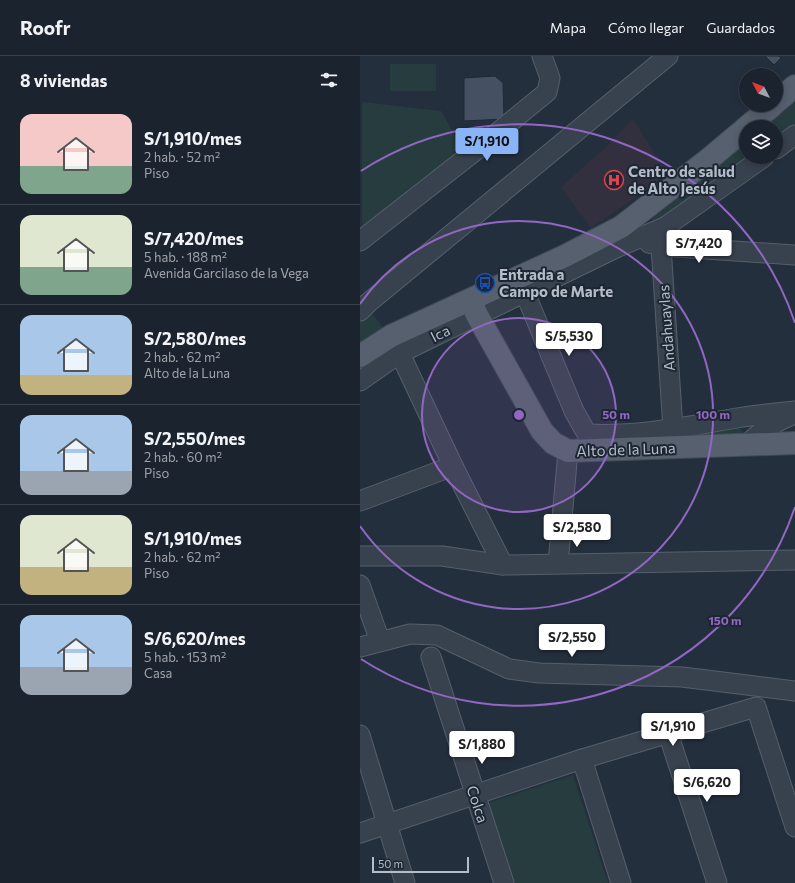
<!DOCTYPE html>
<html lang="es">
<meta charset="utf-8">
<style>
body{margin:0;font-family:Commissioner,sans-serif;background:#242b36;color:#f1f3f6;height:100vh;display:flex;flex-direction:column;font-size:15px;white-space:nowrap}
*{box-sizing:border-box;margin:0}
p{font-size:13px;color:#a0a4aa}
.icon{flex:none;width:22px;height:22px;fill:none;stroke:currentColor;stroke-width:2;stroke-linecap:round;stroke-linejoin:round}
.map{position:relative;flex:1;overflow:hidden}
.drawer{display:flex;flex-direction:column;background:#1b232e;width:360px}
.drawer>*{flex:none}
.needle{width:26px;rotate:311deg}
.fabs{position:absolute;left:379px;top:12px;display:grid;gap:8px}
.fabs a{display:grid;place-items:center;width:44px;height:44px;border-radius:50%;background:#1b232e;box-shadow:0 2px 10px #0003,0 0 0 1px #39404a;font-size:20px}
.scale{position:absolute;left:12px;bottom:10px;width:97px;box-sizing:border-box;padding-left:4px;border:2px solid #b4bcc9;border-top:0;font-size:11px;line-height:14px;white-space:nowrap;color:#b4bcc9;-webkit-text-stroke:3px #1d2633;paint-order:stroke}
.price{position:absolute;translate:-50% -34px;padding:0 9px;border-radius:4px;background:#fff;color:#222;font-size:13px;line-height:26px;filter:drop-shadow(0 1px 2px #0008)}
.price::after{content:'';position:absolute;left:50%;top:24px;width:12px;height:9px;margin-left:-6px;background:inherit;clip-path:polygon(0 0,100% 0,50% 100%)}
.price.active{background:#8ab4f8;color:#111}
ul{padding:0;list-style:none}
li{display:flex;align-items:center;gap:12px;height:100px;padding:0 20px}
li+li{border-top:1px solid #39404a}
li span{display:grid;place-items:center;flex:none;width:112px;height:80px;border-radius:12px;color:#555}
li>.icon{margin-inline-start:auto}
span .icon{width:48px;height:48px;fill:#fffc;stroke-width:1}
li b{font-size:17px}
h2{display:flex;justify-content:space-between;align-items:center;height:48px;padding:0 20px;font-size:17px}
header{display:flex;align-items:center;gap:24px;box-sizing:border-box;height:56px;padding:0 20px;background:#1b232e;border-bottom:1px solid #39404a}
header strong{font-size:19px}
nav{display:flex;gap:22px;margin-inline-start:auto;font-size:14px}
main{display:flex;flex:1;min-height:0}
.map>svg:first-child{display:block}
.medical{fill:#32303f}
.green{fill:#263c3f}
.building{fill:#455162;stroke:#1f2835}
.lines{fill:none;stroke-linecap:round;stroke-linejoin:round}
.minor-casing{stroke:#565f6c;stroke-width:21}
.major-casing{stroke:#414a57;stroke-width:24}
.minor{stroke:#38414e;stroke-width:19}
.major{stroke:#56606e;stroke-width:22}
.ring{fill:none;stroke:#9266c3;stroke-width:2}
.labels{text-anchor:middle;dominant-baseline:central;stroke-width:4;stroke-linejoin:round;paint-order:stroke}
.poi-label{font-size:15px;font-weight:bold;fill:#b4bcc9;stroke:#1d2633;text-anchor:start}
.street-label{font-size:15px;fill:#b4bcc9;stroke:#1d2633}
.centre{fill:#9266c3;stroke:#1d2633;stroke-width:2}
.ring-label{font-size:12px;text-anchor:middle;font-weight:bold;fill:#9266c3;stroke:#1d2633;stroke-width:4;stroke-linejoin:round;paint-order:stroke}
</style>
<header>
<strong>Roofr</strong>
<nav><a>Mapa</a><a>Cómo llegar</a><a>Guardados</a></nav>
</header>
<main>
<section class="drawer">
<h2>8 viviendas<svg class="icon" aria-label="filters" viewBox="0 0 24 24"><path d="M4 7h16M4 17h16"/><circle cx="9" cy="7" r="2"/><circle cx="15" cy="17" r="2"/></svg></h2>
<ul>
<li><span style="background:linear-gradient(#f6c9c9 65%,#7fa58c 0)"><svg class="icon" aria-label="home" viewBox="0 0 24 24"><path d="M3 11l9-7 9 7M6 9v11h12V9"/></svg></span><div><b>S/1,910/mes</b><p>2 hab. · 52 m²</p><p>Piso</p></div></li>
<li><span style="background:linear-gradient(#dfe7d0 65%,#7fa58c 0)"><svg class="icon" aria-label="home" viewBox="0 0 24 24"><path d="M3 11l9-7 9 7M6 9v11h12V9"/></svg></span><div><b>S/7,420/mes</b><p>5 hab. · 188 m²</p><p>Avenida Garcilaso de la Vega</p></div></li>
<li><span style="background:linear-gradient(#a9c7e8 75%,#c2b280 0)"><svg class="icon" aria-label="home" viewBox="0 0 24 24"><path d="M3 11l9-7 9 7M6 9v11h12V9"/></svg></span><div><b>S/2,580/mes</b><p>2 hab. · 62 m²</p><p>Alto de la Luna</p></div></li>
<li><span style="background:linear-gradient(#a9c7e8 70%,#9aa5b1 0)"><svg class="icon" aria-label="home" viewBox="0 0 24 24"><path d="M3 11l9-7 9 7M6 9v11h12V9"/></svg></span><div><b>S/2,550/mes</b><p>2 hab. · 60 m²</p><p>Piso</p></div></li>
<li><span style="background:linear-gradient(#dfe7d0 65%,#c2b280 0)"><svg class="icon" aria-label="home" viewBox="0 0 24 24"><path d="M3 11l9-7 9 7M6 9v11h12V9"/></svg></span><div><b>S/1,910/mes</b><p>2 hab. · 62 m²</p><p>Piso</p></div></li>
<li><span style="background:linear-gradient(#a9c7e8 65%,#9aa5b1 0)"><svg class="icon" aria-label="home" viewBox="0 0 24 24"><path d="M3 11l9-7 9 7M6 9v11h12V9"/></svg></span><div><b>S/6,620/mes</b><p>5 hab. · 153 m²</p><p>Casa</p></div></li>
</ul>
</section>
<div class="map">
<svg width="435" height="827" viewBox="0 0 435 827">
<rect width="100%" height="100%" fill="#242f3e"/>
<polygon class="medical" points="273,63 307,117 285,135 231,172 201,131 246,91"/>
<g class="green">
<rect x="30" y="8" width="46" height="27"/>
<polygon points="435,44 435,70 423,75 416,81 416,71 403,71"/>
<polygon points="2,46 81,55 103,94 2,172"/>
<polygon points="386,85 386,101 389,101 307,161 293,166 292,161 312,147"/>
<polygon points="9,253 24,273 0,288 0,262"/>
<polygon points="375,366 383,377 375,379 253,382"/>
<polygon points="213,719 248,827 152,827 125,748"/>
</g>
<g class="building">
<polygon points="405,0 419,0 421,2 414,9"/>
<polygon points="135,20 143,27 144,63 104,65 104,22"/>
</g>
<g class="lines">
<g class="minor-casing">
<g id="minor">
<polyline points="416,93 435,79"/>
<polyline points="305,171 301,190 313,373"/>
<polyline points="0,185 115,95 187,36 190,22 182,0"/>
<polyline points="289,187 301,190 435,199"/>
<path d="M165,237l49,118 13,23c50,3 101,-8 150,-16 19,-3 39,-5 58,-7"/>
<polyline points="0,255 8,247 308,0"/>
<polyline points="35,287 93,410 143,509"/>
<polyline points="0,325 40,297 258,191 305,171 404,101"/>
<path d="M388,388c12,-13 25,-21 42,-28"/>
<polyline points="0,445 93,410"/>
<polyline points="0,500 82,500 143,509 435,504"/>
<polyline points="198,508 208,395"/>
<polyline points="0,529 20,585"/>
<polyline points="0,591 50,578 77,579 149,613 179,617 322,621 435,635"/>
<polyline points="71,601 144,827"/>
<polyline points="308,677 357,827"/>
<polyline points="0,679 45,827"/>
<polyline points="222,703 261,827"/>
<polyline points="0,777 222,703 396,651 435,771"/>
</g>
</g>
<g class="major-casing">
<g id="major">
<polyline points="416,46 435,30"/>
<polyline points="387,71 413,49"/>
<polyline points="110,244 117,259 182,375 193,387 208,395 435,387"/>
<polyline points="0,300 31,280 205,200 261,171 349,103 386,72"/>
</g>
</g>
<use href="#minor" class="minor"/>
<use href="#major" class="major"/>
</g>
<circle cx="159" cy="359" r="97" fill="#9266c3" fill-opacity=".12"/>
<g class="ring">
<circle cx="159" cy="359" r="97"/>
<path d="M0 248A194 194 0 1 1 0 470"/>
<path d="M435 451A291 291 0 0 1 1 603M1 115A291 291 0 0 1 435 267"/>
</g>
<defs>
<g id="hospital-ring" transform="scale(1)"><circle r="9.5" fill="#1d2633" stroke="#e0444e" stroke-width="1.5"/><path d="M-5-5h3v3.5h4V-5h3V5h-3V1.5h-4V5h-3Z" fill="#e0444e"/></g>
<g id="bus-ring" transform="scale(1)"><circle r="9.5" fill="#1d2633" stroke="#1a4fb4" stroke-width="1.5"/><path d="M-5-6H5V4H4V6H2V4H-2V6H-4V4H-5ZM-3.5-4V0h7V-4ZM-3.5 1.2v1.5H-2V1.2ZM2 1.2v1.5H3.5V1.2Z" fill="#1a4fb4"/></g>
</defs>
<g fill-rule="evenodd">
<use href="#hospital-ring" x="254" y="124"/>
<use href="#bus-ring" x="125" y="227"/>
</g>
<g class="labels">
<g class="poi-label">
<text x="268" y="115">Centro de salud<tspan x="268" dy="17">de Alto Jesús</tspan></text>
<text x="139" y="218">Entrada a<tspan x="139" dy="17">Campo de Marte</tspan></text>
</g>
<g class="street-label">
<text transform="translate(306 272) rotate(-94)">Andahuaylas</text>
<text transform="translate(80 277) rotate(-27)">Ica</text>
<text transform="translate(266 393) rotate(-2)">Alto de la Luna</text>
<text transform="translate(118 748) rotate(72)">Colca</text>
</g>
</g>
<circle cx="159" cy="359" r="6" class="centre"/>
<g class="ring-label">
<text x="256" y="363">50 m</text>
<text x="353" y="363">100 m</text>
<text x="365" y="569">150 m</text>
</g>
</svg>
<div class="fabs">
<a><svg class="needle" viewBox="-14 -14 28 28"><path d="M0-13l5 13h-10z" fill="#e53935"/><path d="M0 13l5-13h-10z" fill="#a0a4aa"/></svg></a>
<a><svg class="icon" aria-label="layers" viewBox="0 0 24 24"><path d="M12 4l9 5-9 5-9-5zM3 14l9 5 9-5"/></svg></a>
</div>
<div class="scale">50 m</div>
<b class="price active" style="left:127px;top:106px">S/1,910</b>
<b class="price" style="left:339px;top:208px">S/7,420</b>
<b class="price" style="left:209px;top:301px">S/5,530</b>
<b class="price" style="left:217px;top:492px">S/2,580</b>
<b class="price" style="left:212px;top:602px">S/2,550</b>
<b class="price" style="left:313px;top:691px">S/1,910</b>
<b class="price" style="left:122px;top:709px">S/1,880</b>
<b class="price" style="left:347px;top:747px">S/6,620</b>
</div>
</main>
